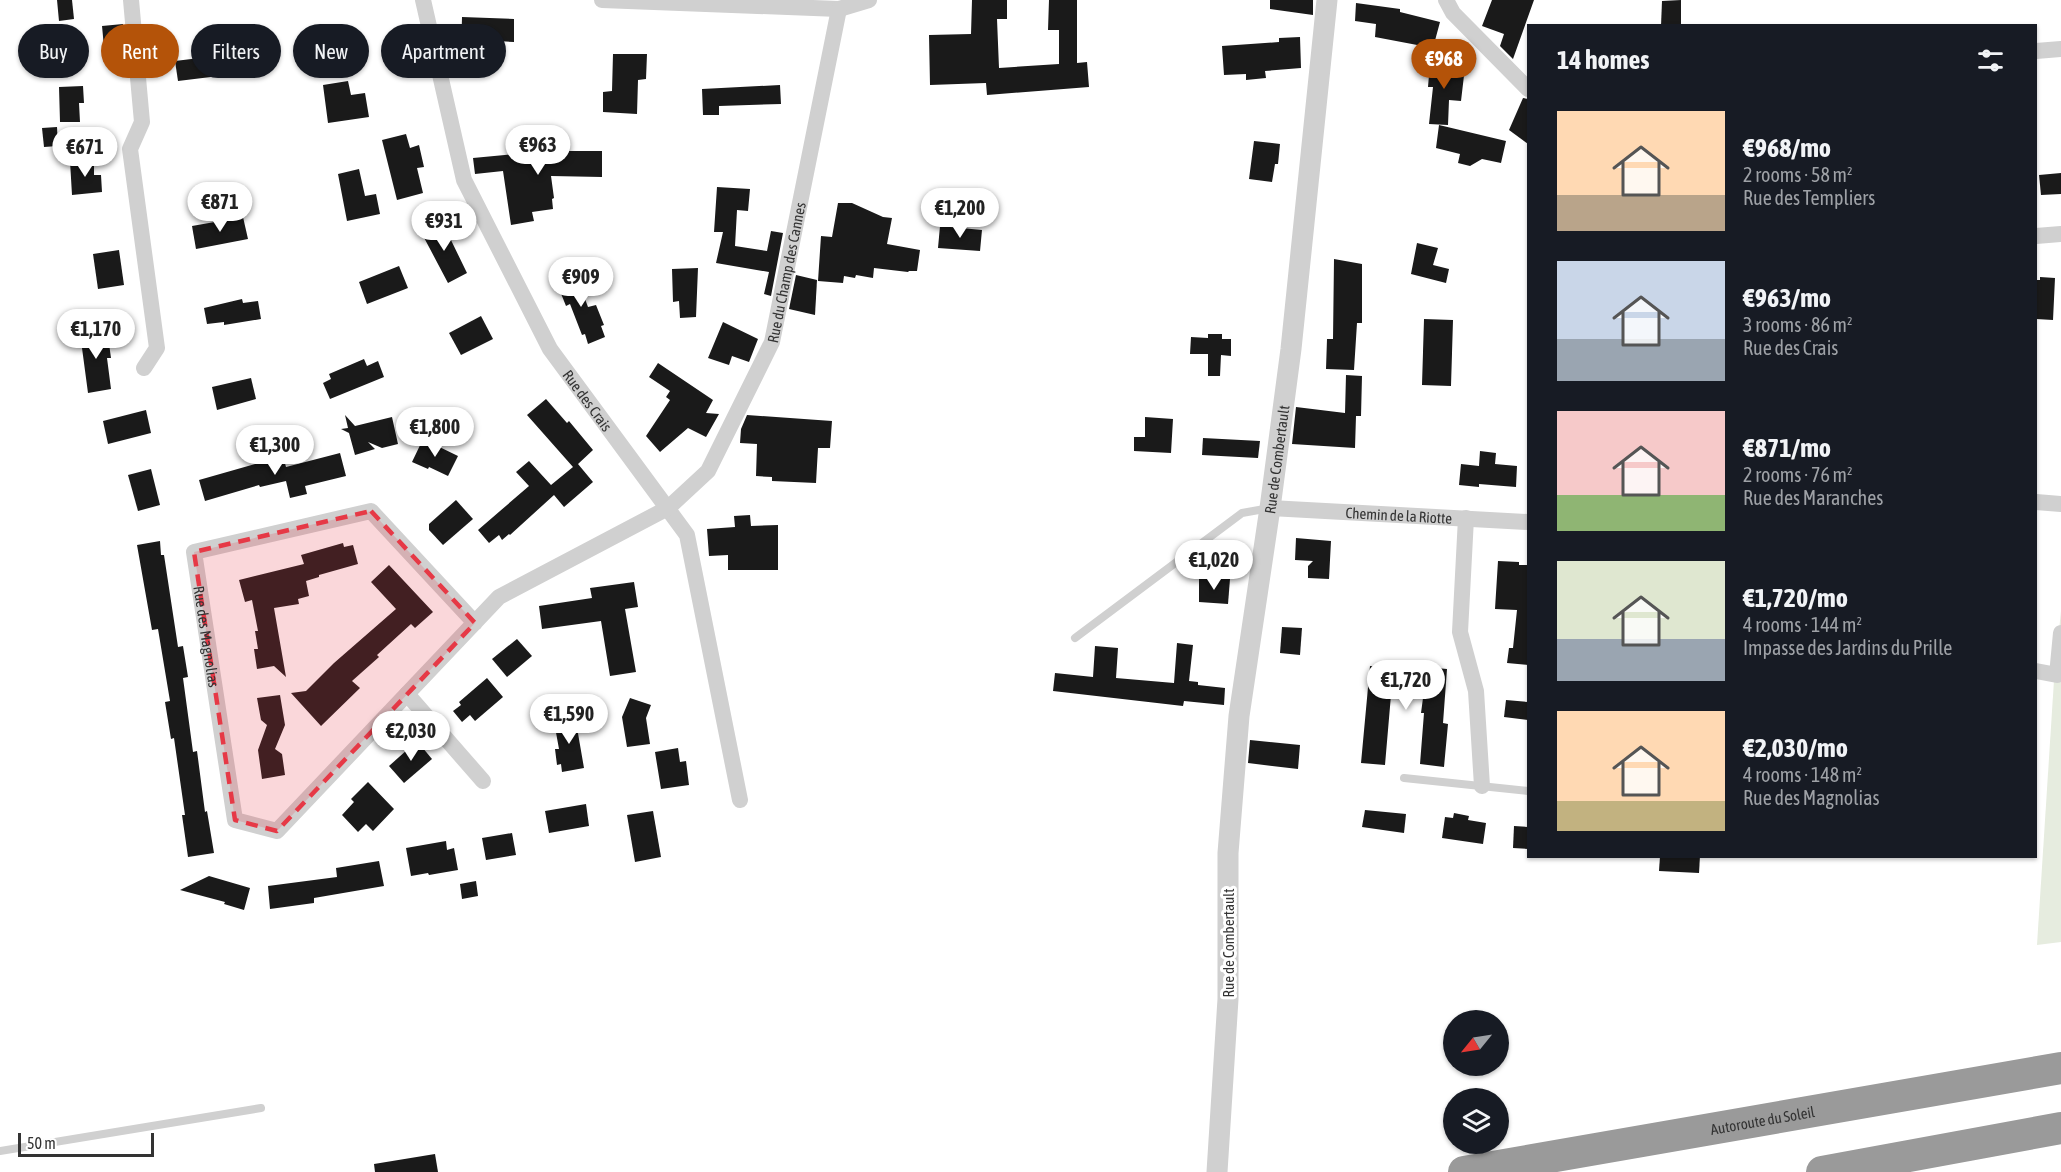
<!DOCTYPE html>
<meta charset="utf-8">
<style>
body{margin:0;font-family:"Asap Condensed",sans-serif;background:#20242c;color:#f1f3f6;height:100vh;display:flex;flex-direction:column;font-size:22px;white-space:nowrap}
*{box-sizing:border-box;margin:0}
p{font-size:20px;color:#9ea1a6}
.icon{flex:none;width:33px;height:33px;fill:none;stroke:currentColor;stroke-width:2;stroke-linecap:round;stroke-linejoin:round}
.map{position:relative;flex:1;overflow:hidden}
.panel{position:absolute;left:1527px;top:24px;width:510px;height:834px;display:flex;flex-direction:column;background:#171b24;border-radius:0px;box-shadow:0 2px 4px #0004}
.panel>*{flex:none}
.top-card{position:absolute;left:18px;top:24px;width:570px;height:54px;display:flex;gap:12px}
.needle{width:39px;rotate:240deg}
.tools{position:absolute;left:1443px;top:1010px;display:grid;gap:12px}
.tools a{display:grid;place-items:center;width:66px;height:66px;border-radius:50%;background:#171b24;box-shadow:0 2px 4px #0004;font-size:30px}
.scale{position:absolute;left:18px;bottom:15px;width:136px;box-sizing:border-box;padding-left:6px;border:3px solid #333;border-top:0;font-size:16px;line-height:21px;white-space:nowrap;color:#333;-webkit-text-stroke:4px #fff;paint-order:stroke}
.price{position:absolute;translate:-50% -51px;padding:0 14px;border-radius:21px;background:#fff;color:#222;font-size:20px;line-height:39px;filter:drop-shadow(0 2px 3px #0008)}
.price::after{content:'';position:absolute;left:50%;top:36px;width:18px;height:14px;margin-left:-9px;background:inherit;clip-path:polygon(0 0,100% 0,50% 100%)}
.price.active{background:#b45309;color:#fff}
ul{padding:0;list-style:none}
li{display:flex;align-items:center;gap:18px;height:150px;padding:0 30px}
li span{display:grid;place-items:center;flex:none;width:168px;height:120px;border-radius:0px;color:#555}
li>.icon{margin-inline-start:auto}
span .icon{width:72px;height:72px;fill:#fffc;stroke-width:1}
li b{font-size:26px}
h2{display:flex;justify-content:space-between;align-items:center;height:72px;padding:0 30px;font-size:26px}
.pill{padding:0 21px;border-radius:27px;background:#171b24;box-shadow:0 2px 4px #0004;font-size:21px;line-height:54px}
.pill.active{background:#b45309;color:#fff}
.map>svg:first-child{display:block}
.green{fill:#e6ecdf}
.building{fill:#1a1a1a}
.lines{fill:none;stroke-linecap:round;stroke-linejoin:round}
.service{stroke:#d0d0d0;stroke-width:8}
.minor{stroke:#d0d0d0;stroke-width:16}
.tertiary{stroke:#d0d0d0;stroke-width:21}
.motorway{stroke:#9a9a9a;stroke-width:32}
.marked{fill:#e63946;fill-opacity:0.2;stroke:#e63946;stroke-width:4.5;stroke-dasharray:12 8;stroke-linejoin:round}
.labels{text-anchor:middle;dominant-baseline:central;stroke-width:6;stroke-linejoin:round;paint-order:stroke}
.street-label{font-size:15px;fill:#333;stroke:#fff}
</style>
<div class="map">
<svg width="2061" height="1172" viewBox="0 0 2061 1172">
<rect width="100%" height="100%" fill="#fff"/>
<polygon class="green" points="2061,611 2061,942 2037,945 2054,680"/>
<g class="building">
<polygon points="57,0 72,0 74,19 59,21"/>
<polygon points="972,0 1007,0 1007,19 997,19 999,68 1059,64 1059,30 1048,30 1049,0 1077,0 1077,63 1087,62 1089,87 987,95 986,83 930,85 929,35 971,34"/>
<polygon points="1270,0 1313,0 1313,15 1270,9"/>
<polygon points="1492,0 1534,0 1513,59 1500,46 1504,34 1482,26"/>
<polygon points="1681,0 1681,26 1661,26 1662,1"/>
<polygon points="1356,3 1400,9 1400,12 1440,22 1433,48 1375,37 1376,24 1355,21"/>
<polygon points="462,17 514,19 514,42 482,40 482,57 461,56"/>
<polygon points="123,24 124,45 104,47 102,26"/>
<polygon points="1300,37 1301,68 1265,71 1266,78 1246,80 1246,74 1224,75 1222,46 1279,42 1279,38"/>
<polygon points="613,54 647,54 646,79 638,80 637,114 603,112 603,92 612,91"/>
<polygon points="216,56 219,76 178,81 175,61"/>
<polygon points="1430,63 1465,67 1461,101 1449,100 1448,125 1429,124 1433,87 1428,87"/>
<polygon points="348,81 351,95 365,93 369,117 328,123 323,85"/>
<polygon points="780,85 781,104 719,106 719,115 703,115 702,89"/>
<polygon points="83,86 84,103 79,103 80,122 60,122 59,87"/>
<polygon points="1523,98 1528,99 1528,144 1509,130"/>
<polygon points="1439,125 1506,141 1501,163 1482,159 1470,166 1458,163 1460,154 1436,148"/>
<polygon points="57,127 58,146 44,147 42,128"/>
<polygon points="406,134 410,148 419,145 424,167 417,168 423,193 397,200 382,140"/>
<polygon points="1254,141 1280,144 1278,164 1275,164 1272,182 1249,179"/>
<polygon points="535,143 556,143 555,151 602,151 602,177 551,176 554,198 552,199 553,209 532,212 534,221 511,225 503,171 475,174 473,158 535,152"/>
<polygon points="94,160 94,175 101,175 102,192 72,195 70,161"/>
<polygon points="359,169 365,196 376,194 380,214 347,221 338,174"/>
<polygon points="2061,173 2061,194 2041,195 2039,175"/>
<polygon points="717,187 750,189 748,211 737,210 735,246 767,251 771,231 783,233 771,296 764,294 769,272 716,263 723,232 714,232"/>
<polygon points="838,203 852,203 883,217 892,218 887,244 920,250 917,271 909,271 908,272 874,268 873,278 856,275 855,278 844,276 843,283 818,281 821,236 832,237"/>
<polygon points="243,217 248,239 196,249 192,226"/>
<polygon points="437,221 446,238 449,236 467,273 448,283 420,230"/>
<polygon points="940,226 982,230 980,251 938,248"/>
<polygon points="1417,243 1438,248 1433,265 1449,269 1446,283 1411,274"/>
<polygon points="119,250 124,285 98,289 93,254"/>
<polygon points="1334,259 1362,264 1362,323 1357,323 1354,370 1326,369 1327,339 1333,339"/>
<polygon points="399,266 408,288 367,304 359,282"/>
<polygon points="698,268 696,317 680,318 679,301 673,302 672,269"/>
<polygon points="571,269 583,300 585,299 588,307 596,305 604,325 601,326 605,337 588,344 585,334 582,335 570,304 566,306 554,276"/>
<polygon points="796,275 817,280 815,315 789,309"/>
<polygon points="2040,277 2055,278 2053,320 2036,319 2036,280 2040,280"/>
<polygon points="242,299 243,303 258,301 261,319 224,325 224,322 207,324 204,308"/>
<polygon points="481,316 493,339 461,355 449,333"/>
<polygon points="1424,319 1453,320 1451,386 1422,385"/>
<polygon points="723,322 758,339 749,362 732,356 729,365 708,358"/>
<polygon points="107,329 111,358 107,358 111,389 88,393 80,333"/>
<polygon points="1208,334 1222,334 1222,339 1231,339 1231,356 1221,355 1220,376 1208,376 1208,354 1190,354 1191,337 1208,338"/>
<polygon points="364,359 367,366 378,361 384,377 330,399 323,383 331,379 329,374"/>
<polygon points="658,363 713,400 706,413 719,414 706,437 688,428 660,452 646,436 670,400 666,397 670,391 649,377"/>
<polygon points="1346,375 1362,376 1361,416 1356,416 1355,448 1292,444 1296,407 1345,413"/>
<polygon points="251,378 256,399 217,410 212,387"/>
<polygon points="546,399 567,423 569,421 593,450 578,464 593,482 564,507 554,495 510,535 509,534 502,540 499,535 489,543 478,530 529,486 516,472 529,461 551,485 573,467 527,415"/>
<polygon points="146,410 151,433 108,444 103,421"/>
<polygon points="345,415 355,426 392,417 398,444 382,448 368,442 375,449 355,455 349,433 341,429 348,428"/>
<polygon points="747,415 832,421 830,448 818,448 816,483 772,481 772,477 756,476 757,444 740,443 741,429"/>
<polygon points="1145,417 1173,419 1171,453 1134,451 1134,437 1145,437"/>
<polygon points="1203,438 1260,441 1258,458 1202,455"/>
<polygon points="423,439 458,456 448,476 429,467 428,469 412,462"/>
<polygon points="1480,451 1496,453 1495,464 1517,466 1516,487 1479,484 1479,487 1459,485 1461,464 1479,466"/>
<polygon points="340,453 346,476 305,486 307,494 290,498 286,481 260,487 259,485 205,501 199,480 283,456 286,467"/>
<polygon points="151,469 160,505 138,511 128,475"/>
<polygon points="456,500 473,519 443,545 429,530 429,524"/>
<polygon points="750,515 751,526 778,525 778,570 728,570 728,555 709,556 707,529 735,527 734,516"/>
<polygon points="1296,538 1331,541 1329,579 1308,578 1308,566 1313,561 1295,560"/>
<polygon points="160,541 161,555 164,555 178,647 183,646 188,677 183,678 193,752 197,751 205,812 207,811 214,853 188,857 182,815 185,815 174,738 171,739 165,702 170,701 158,629 152,630 137,545"/>
<polygon points="343,543 344,547 353,545 358,564 319,575 319,577 306,581 309,596 298,599 299,604 274,608 286,677 274,666 257,669 254,649 258,649 255,631 258,631 252,600 245,602 239,580 304,564 301,555"/>
<polygon points="1498,561 1519,562 1519,565 1528,565 1528,665 1507,663 1509,648 1513,648 1517,610 1495,609"/>
<polygon points="389,565 433,612 415,628 411,624 377,655 379,657 352,681 360,688 321,726 291,693 306,691 334,663 396,609 371,582"/>
<polygon points="1199,578 1230,579 1228,604 1199,602"/>
<polygon points="634,582 638,607 625,609 636,672 610,676 601,621 542,629 539,606 592,598 590,588"/>
<polygon points="1282,627 1302,628 1300,655 1280,653"/>
<polygon points="517,639 532,656 507,677 492,659"/>
<polygon points="1177,643 1193,645 1189,681 1198,682 1198,685 1225,688 1224,705 1184,701 1183,706 1053,691 1055,673 1093,677 1095,646 1118,648 1116,678 1174,683"/>
<polygon points="1370,666 1425,670 1425,667 1447,669 1443,723 1448,724 1444,767 1420,764 1424,713 1421,713 1423,698 1391,695 1385,765 1361,763"/>
<polygon points="487,678 503,697 475,721 470,715 462,722 453,711 461,705 459,702"/>
<polygon points="280,695 285,725 275,749 282,754 285,775 262,779 258,750 267,725 261,720 257,698"/>
<polygon points="630,698 651,705 646,718 650,744 627,747 622,717"/>
<polygon points="1506,700 1528,702 1528,720 1504,717"/>
<polygon points="575,716 584,768 562,772 561,764 557,765 555,749 559,749 555,727 558,727 557,719"/>
<polygon points="1250,740 1300,745 1298,769 1248,763"/>
<polygon points="417,741 432,759 404,783 389,766"/>
<polygon points="678,748 680,762 686,761 689,785 661,789 655,752"/>
<polygon points="368,782 394,809 373,831 366,824 358,832 342,815 354,802 351,799"/>
<polygon points="586,804 589,826 549,833 545,811"/>
<polygon points="1365,810 1406,814 1404,833 1362,827"/>
<polygon points="653,811 661,857 635,862 627,815"/>
<polygon points="1454,813 1469,816 1468,820 1486,823 1483,844 1442,838 1445,817 1453,818"/>
<polygon points="1514,826 1528,827 1528,849 1513,848"/>
<polygon points="512,833 516,855 486,860 482,838"/>
<polygon points="446,841 447,850 454,848 458,870 429,875 428,873 411,876 406,848"/>
<polygon points="1660,856 1700,856 1699,873 1659,871"/>
<polygon points="379,861 384,886 314,898 314,903 270,909 268,886 337,877 336,868"/>
<polygon points="209,876 250,888 244,910 224,904 225,902 180,890"/>
<polygon points="476,881 478,896 462,899 460,884"/>
<polygon points="435,1154 438,1172 375,1172 374,1164"/>
</g>
<g class="lines">
<g class="service">
<polyline points="1075,638 1242,513 1270,508"/>
<polyline points="1404,778 1528,791"/>
<polyline points="0,1151 261,1108"/>
</g>
<g class="minor">
<polyline points="131,0 142,122 130,149 157,348 144,368"/>
<path id="s1" d="M423,0l41,180 86,169 137,186 53,265"/>
<polyline points="602,0 839,9 869,0"/>
<polyline points="1446,0 1453,13 1528,89"/>
<polyline points="2036,51 2061,49"/>
<polyline points="2036,236 2061,234"/>
<polyline points="2036,502 2061,504"/>
<path id="s2" d="M1270,508l258,14"/>
<polyline points="1466,518 1460,632 1476,691 1482,786"/>
<path id="s3" d="M475,623l-104,-112 -177,41 41,268 42,11 222,-234 169,-89 40,-37 64,-129 67,-333"/>
<polyline points="2036,671 2057,675 2061,633"/>
<polyline points="407,694 483,781"/>
</g>
<path class="tertiary" id="s4" d="M1217,1172l11,-173v-146l11,-137 31,-208 21,-159 36,-349"/>
<g class="motorway">
<path id="s5" d="M1464,1172l597,-104"/>
<polyline points="1822,1172 2061,1128"/>
</g>
</g>
<path class="marked" d="M371,511l104,112 -198,208 -42,-11 -41,-268z"/>
<g class="labels">
<g class="street-label">
<text stroke="none"><textPath href="#s3" startOffset="1432">Rue du Champ des Cannes</textPath></text>
<text stroke="none"><textPath href="#s1" startOffset="438">Rue des Crais</textPath></text>
<text stroke="none"><textPath href="#s4" startOffset="716">Rue de Combertault</textPath></text>
<text stroke="none"><textPath href="#s2" startOffset="129">Chemin de la Riotte</textPath></text>
<text stroke="none"><textPath href="#s3" startOffset="420">Rue des Magnolias</textPath></text>
<text transform="translate(1228 943) rotate(-90)">Rue de Combertault</text>
<text stroke="none"><textPath href="#s5" startOffset="303">Autoroute du Soleil</textPath></text>
</g>
</g>
</svg>
<div class="tools">
<a><svg class="needle" viewBox="-14 -14 28 28"><path d="M0-13l5 13h-10z" fill="#e53935"/><path d="M0 13l5-13h-10z" fill="#9ea1a6"/></svg></a>
<a><svg class="icon" aria-label="layers" viewBox="0 0 24 24"><path d="M12 4l9 5-9 5-9-5zM3 14l9 5 9-5"/></svg></a>
</div>
<div class="scale">50 m</div>
<b class="price active" style="left:1444px;top:90px">€968</b>
<b class="price" style="left:538px;top:176px">€963</b>
<b class="price" style="left:85px;top:178px">€671</b>
<b class="price" style="left:220px;top:233px">€871</b>
<b class="price" style="left:960px;top:239px">€1,200</b>
<b class="price" style="left:444px;top:252px">€931</b>
<b class="price" style="left:581px;top:308px">€909</b>
<b class="price" style="left:96px;top:360px">€1,170</b>
<b class="price" style="left:435px;top:458px">€1,800</b>
<b class="price" style="left:275px;top:476px">€1,300</b>
<b class="price" style="left:1214px;top:591px">€1,020</b>
<b class="price" style="left:1406px;top:711px">€1,720</b>
<b class="price" style="left:569px;top:745px">€1,590</b>
<b class="price" style="left:411px;top:762px">€2,030</b>
<div class="top-card">
<a class="pill">Buy</a>
<a class="pill active">Rent</a>
<a class="pill">Filters</a>
<a class="pill">New</a>
<a class="pill">Apartment</a>
</div>
<section class="panel">
<h2>14 homes<svg class="icon" aria-label="filters" viewBox="0 0 24 24"><path d="M4 7h16M4 17h16"/><circle cx="9" cy="7" r="2"/><circle cx="15" cy="17" r="2"/></svg></h2>
<ul>
<li><span style="background:linear-gradient(#ffd9b3 70%,#b9a48a 0)"><svg class="icon" aria-label="home" viewBox="0 0 24 24"><path d="M3 11l9-7 9 7M6 9v11h12V9"/></svg></span><div><b>€968/mo</b><p>2 rooms · 58 m²</p><p>Rue des Templiers</p></div></li>
<li><span style="background:linear-gradient(#c9d6e8 65%,#9aa5b1 0)"><svg class="icon" aria-label="home" viewBox="0 0 24 24"><path d="M3 11l9-7 9 7M6 9v11h12V9"/></svg></span><div><b>€963/mo</b><p>3 rooms · 86 m²</p><p>Rue des Crais</p></div></li>
<li><span style="background:linear-gradient(#f6c9c9 70%,#8fb573 0)"><svg class="icon" aria-label="home" viewBox="0 0 24 24"><path d="M3 11l9-7 9 7M6 9v11h12V9"/></svg></span><div><b>€871/mo</b><p>2 rooms · 76 m²</p><p>Rue des Maranches</p></div></li>
<li><span style="background:linear-gradient(#dfe7d0 65%,#9aa5b1 0)"><svg class="icon" aria-label="home" viewBox="0 0 24 24"><path d="M3 11l9-7 9 7M6 9v11h12V9"/></svg></span><div><b>€1,720/mo</b><p>4 rooms · 144 m²</p><p>Impasse des Jardins du Prille</p></div></li>
<li><span style="background:linear-gradient(#ffd9b3 75%,#c2b280 0)"><svg class="icon" aria-label="home" viewBox="0 0 24 24"><path d="M3 11l9-7 9 7M6 9v11h12V9"/></svg></span><div><b>€2,030/mo</b><p>4 rooms · 148 m²</p><p>Rue des Magnolias</p></div></li>
</ul>
</section>
</div>
